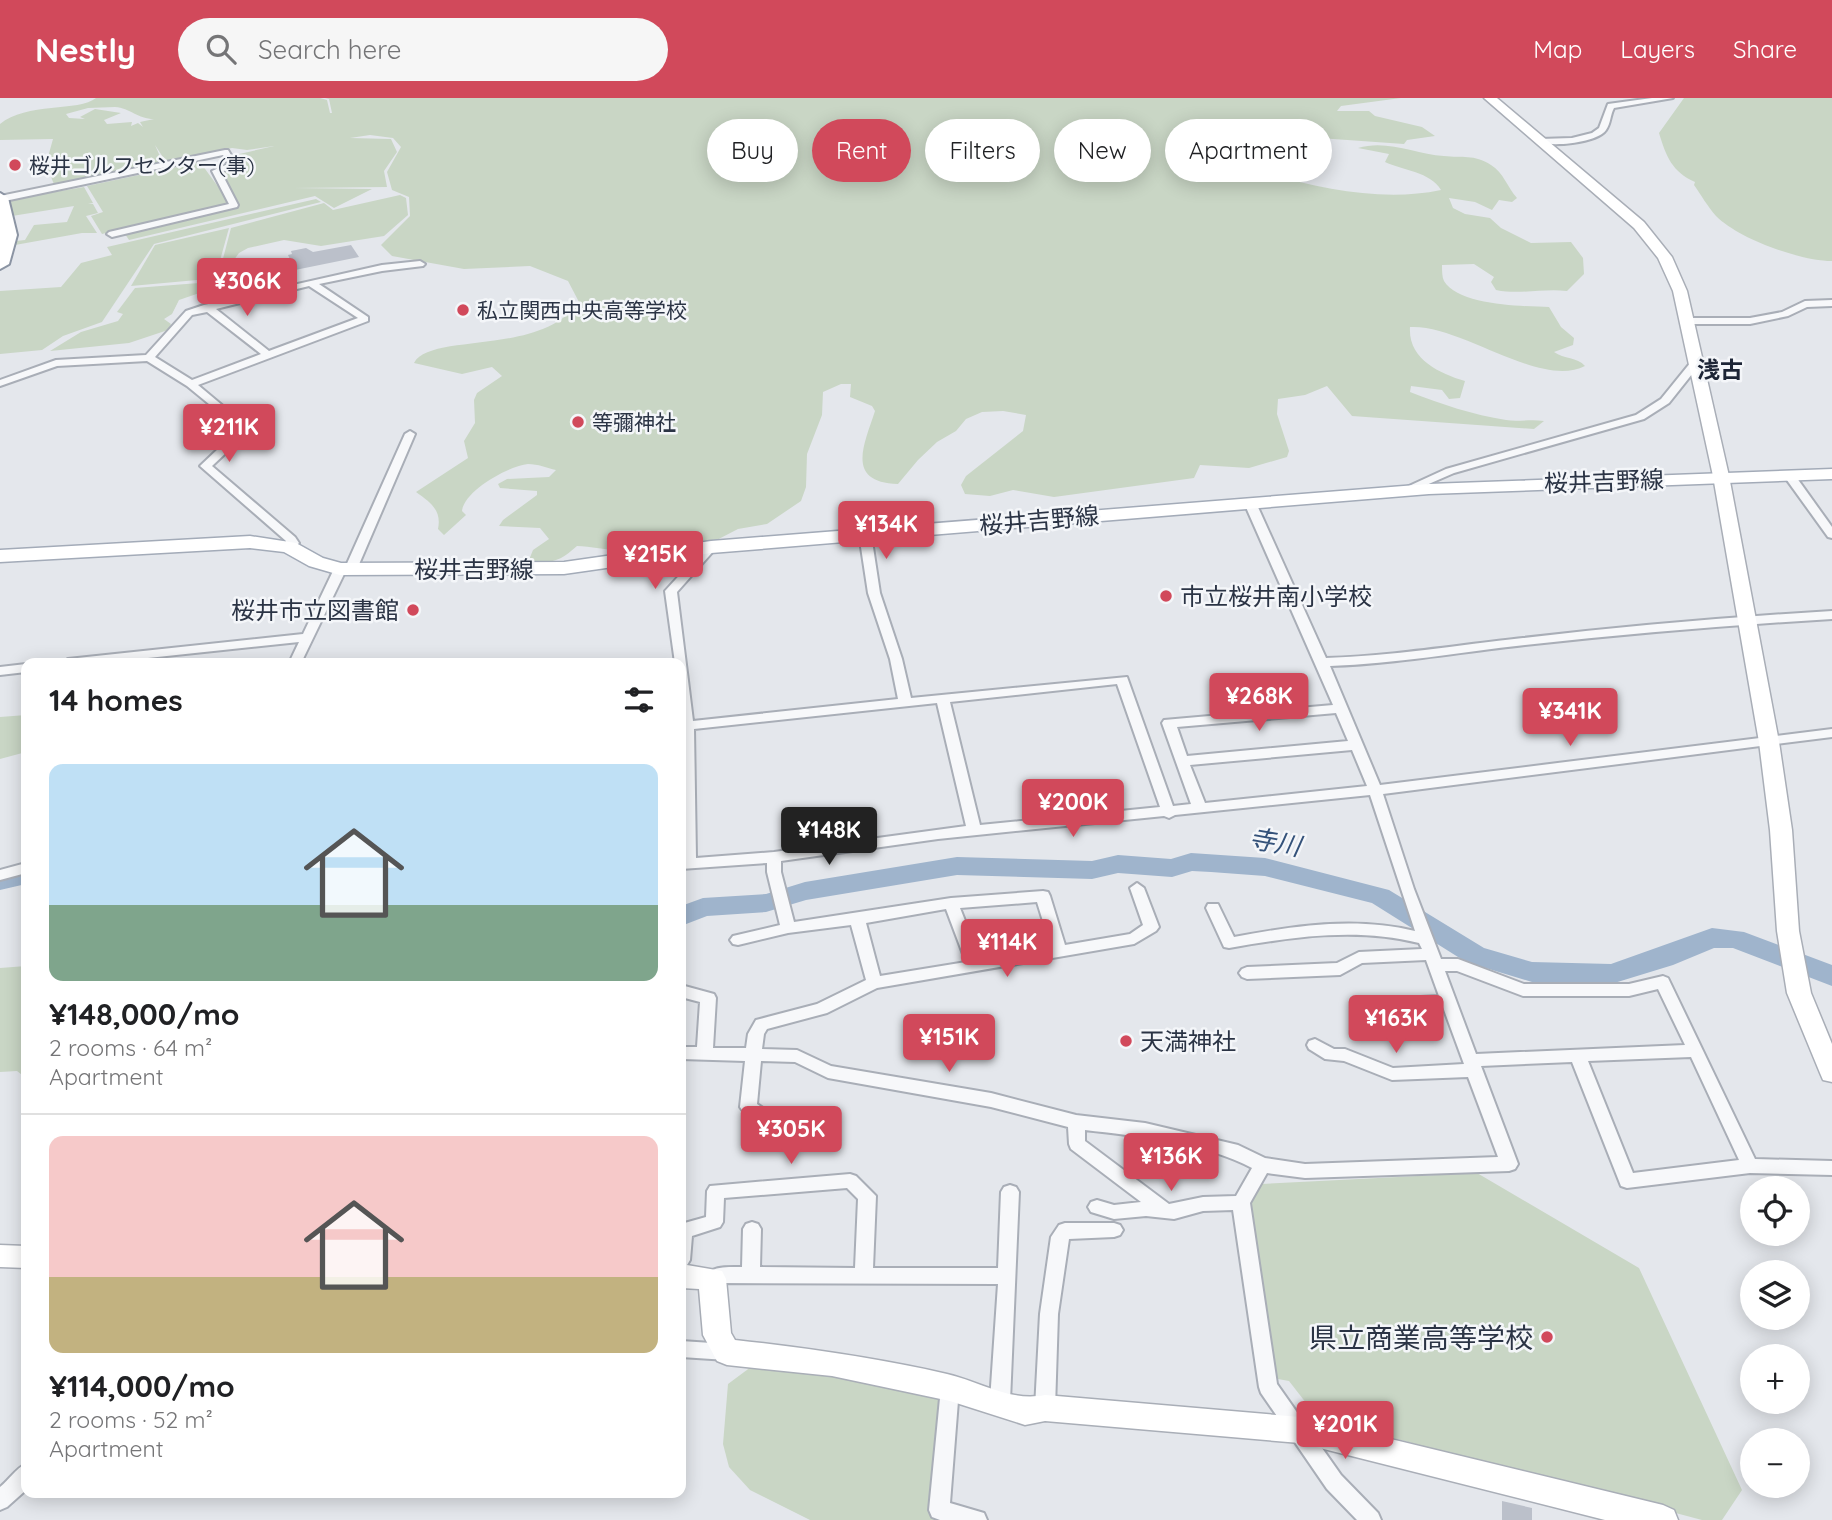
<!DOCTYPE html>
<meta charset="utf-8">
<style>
body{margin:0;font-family:Quicksand,"Noto Sans JP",sans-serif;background:#f6f6f6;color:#202124;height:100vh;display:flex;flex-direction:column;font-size:26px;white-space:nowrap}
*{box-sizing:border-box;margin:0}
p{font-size:23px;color:#757577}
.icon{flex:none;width:38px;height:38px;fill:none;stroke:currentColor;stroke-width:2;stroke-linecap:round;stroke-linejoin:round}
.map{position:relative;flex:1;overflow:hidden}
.side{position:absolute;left:21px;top:560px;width:665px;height:840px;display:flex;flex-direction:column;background:#fff;border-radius:14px;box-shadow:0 4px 18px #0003}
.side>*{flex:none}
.hud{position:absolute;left:707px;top:21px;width:665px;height:63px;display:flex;gap:14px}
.buttons{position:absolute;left:1740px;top:1078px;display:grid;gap:14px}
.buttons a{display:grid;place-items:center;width:70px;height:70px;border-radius:50%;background:#fff;box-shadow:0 4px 18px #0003;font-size:35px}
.price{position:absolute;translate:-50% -60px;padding:0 16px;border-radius:7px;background:#d1495b;color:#fff;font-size:23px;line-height:46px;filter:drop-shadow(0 2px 4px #0008)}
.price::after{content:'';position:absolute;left:50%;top:42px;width:21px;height:16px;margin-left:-10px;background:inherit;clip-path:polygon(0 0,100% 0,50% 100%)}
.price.active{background:#222;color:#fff}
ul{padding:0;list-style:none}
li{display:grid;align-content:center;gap:14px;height:371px;padding:0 28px}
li+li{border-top:2px solid #e0e0e0}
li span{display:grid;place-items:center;height:217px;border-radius:14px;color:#555}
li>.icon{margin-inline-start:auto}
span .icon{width:126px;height:126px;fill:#fffc;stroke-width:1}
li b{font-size:30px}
h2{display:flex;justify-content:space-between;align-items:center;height:84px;padding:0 28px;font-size:30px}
.pill{padding:0 24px;border-radius:32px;background:#fff;box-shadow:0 4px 18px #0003;font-size:24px;line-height:63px}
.pill.active{background:#d1495b;color:#fff}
header{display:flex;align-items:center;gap:42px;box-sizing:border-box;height:98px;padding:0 35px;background:#d1495b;color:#fff}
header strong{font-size:33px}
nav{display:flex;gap:38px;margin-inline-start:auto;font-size:24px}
.search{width:490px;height:63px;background:#f6f6f6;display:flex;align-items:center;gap:18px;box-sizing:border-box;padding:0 24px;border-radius:38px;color:#757577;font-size:26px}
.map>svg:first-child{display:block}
.green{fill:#c9d6c5;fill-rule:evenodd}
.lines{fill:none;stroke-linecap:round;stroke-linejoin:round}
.river{fill:#9fb4cc;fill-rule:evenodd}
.building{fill:#bbc0ca}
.street-casing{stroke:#a9aeb7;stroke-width:4}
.secondary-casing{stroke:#a9aeb7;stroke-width:3}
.primary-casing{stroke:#a3abb8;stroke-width:3}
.highway-casing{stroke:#8b94a3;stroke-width:4}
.street{fill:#f7f8fa;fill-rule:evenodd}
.secondary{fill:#fff;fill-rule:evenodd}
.primary{fill:#fff;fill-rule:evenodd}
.highway{fill:#fff;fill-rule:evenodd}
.poi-dot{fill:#d1495b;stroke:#f4f6f9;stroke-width:2.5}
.labels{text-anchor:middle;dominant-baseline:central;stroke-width:5;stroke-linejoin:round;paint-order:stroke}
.far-poi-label{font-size:21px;fill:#2b3445;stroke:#f4f6f9;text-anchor:start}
.far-quarter-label{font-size:23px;font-weight:bold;fill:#1d2536;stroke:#f4f6f9}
.street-label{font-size:24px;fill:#2b3445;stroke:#f4f6f9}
.poi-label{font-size:24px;fill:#2b3445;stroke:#f4f6f9;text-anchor:start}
.water-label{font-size:26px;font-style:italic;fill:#34527a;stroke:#f4f6f9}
.near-poi-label{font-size:28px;fill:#2b3445;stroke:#f4f6f9;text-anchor:end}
</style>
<header>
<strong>Nestly</strong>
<div class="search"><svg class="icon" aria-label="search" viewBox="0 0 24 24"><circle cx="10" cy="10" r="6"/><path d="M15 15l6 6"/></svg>Search here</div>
<nav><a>Map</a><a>Layers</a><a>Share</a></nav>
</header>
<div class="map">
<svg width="1832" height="1422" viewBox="0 0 1832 1422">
<rect width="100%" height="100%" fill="#e4e7ec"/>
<g class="green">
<path d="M96,0h224l7,2 3,13h2l-3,-14 -4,-1h1076l-60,8 -4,5h32l6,5 47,11 13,9 -28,4 -3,4 -85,-6 -41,2 -4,16 -9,13 5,6c56,14 114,27 171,15 -10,-18 -39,-20 -56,-28l4,-8 -31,-6c29,-9 57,6 86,8 18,2 30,-2 47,9 13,8 16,22 26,33l-5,4 -13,-2 -7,10 -17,-8 -26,-4 4,10 12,6 25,4 11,10 30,15 40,-1 12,16 1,16 -17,17c-24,-3 -47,4 -71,-1l-5,-8 3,-5 -20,-13 -32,1c0,6 0,12 2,16 15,25 80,25 105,26l12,20 13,11 -1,7 -19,7c10,7 23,5 31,14 -45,23 -124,-42 -175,-39 -2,32 29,46 55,54l-5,17 -11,1 -7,-9 -31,-4 -1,6c31,12 63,23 96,28 11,2 24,-1 38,1l-10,8 -182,-13 -25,-30 -22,9 -27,4 -1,15 12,37 -2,6 -38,11 -49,-3 -6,13 -140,19 -41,-7 -23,6 -25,-2 -4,-9 5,-9 57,-45 3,-16 -23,-4 -21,1 -16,7 -10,12 -19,11 -19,18 -20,24c-53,-2 -34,-39 -23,-73l-3,-5 -22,-9 1,-13h-10l-18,8 -1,23 -15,39 -1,33 -5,14 -34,23 -29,5 -29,15 -37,2 -22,-5c-18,18 -51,5 -73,5 -17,15 -26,19 -48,14l4,-10 16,-11 -9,-11 -41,-2 4,-6 34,-25v-4l-37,-3 -2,-4 9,-5 42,-2 7,-7c-9,-2 -18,-6 -28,-6 -20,2 -64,27 -66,47l4,4 -22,20 -6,-6c4,-19 -8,-27 -22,-37l52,-34 -4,-17 11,-18 -1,-23 3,-7 25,-17 -10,-9 -30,7 -48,-11c17,-31 126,-6 165,-61l-11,-21 -38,-15 -66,3 -72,-13 -11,-11 29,-29 -1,-19 -17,-7 -5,-18 14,-25 -8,-9 -23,-3 -20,3 41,1 6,13 -13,19 3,16 -93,1 78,1 -38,19 -19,-12 -186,44 -6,-9 37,-11 -58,14 -11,-18 12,-4 -16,-26 113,-24 30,41 -12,-29 21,-13 -4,-6 39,-9 -27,4 -15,-2 -66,14 -11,-17 8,18 -108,24 -9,-23 7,-25 -53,1v-16c26,-22 79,-12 96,-26zM115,9c15,1 23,12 39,12l-14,3 3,5 -5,-4 -7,3 1,-4 -25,2 -3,-4 17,-7 -26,-4 -15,8 5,2 -16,-1 -3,-4 22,-6z"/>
<path d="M1684,0h148v163c-32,0 -93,-22 -116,-45 -8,-9 -15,-21 -22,-31l1,-3c-23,-10 -29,-26 -36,-49z"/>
<polygon points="84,89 93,105 88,106 93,106 98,115 86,118 97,135 82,135 15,147 16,143 25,142 34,127 67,124 74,108 12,118 8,102"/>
<polygon points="400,97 406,100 408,117 384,138 321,148 284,142 248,150 239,155 225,174 219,176 231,130 324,105 333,112"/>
<polygon points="316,101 321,104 154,146 102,224 63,238 42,252 0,256 0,193 61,189 81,165 112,157 107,149"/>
<polygon points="229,130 216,177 197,182 131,188 155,147"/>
<polygon points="226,178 212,185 211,191 179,202 172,216 164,221 171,226 168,232 129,245 50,253 81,234 118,223 123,216 117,214 135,190 199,185"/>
<polygon points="26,617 26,654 0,661 0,619"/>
<polygon points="26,868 26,980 17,973 0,974 0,870"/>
<polygon points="1477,1075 1639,1170 1742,1392 1722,1422 1702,1422 1333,1324 1310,1310 1289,1283 1278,1281 1268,1255 1247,1093 1261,1086"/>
<polygon points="763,1260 946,1301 941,1422 810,1422 750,1392 729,1369 723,1346 728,1286"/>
</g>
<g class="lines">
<g class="river">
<polygon points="1191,755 1265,760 1389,792 1484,850 1532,864 1611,866 1712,830 1744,834 1832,867 1832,888 1733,850 1714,850 1673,867 1611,886 1532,884 1466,864 1372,805 1265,778 1211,774 1192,773 1172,779 1118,775 1092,781 957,777 806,802 766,814 707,818 681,828 681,808 703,800 766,796 805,784 957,759 1092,763 1118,757 1171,761"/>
<polygon points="26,768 26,786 0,792 0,774"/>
</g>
</g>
<g class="building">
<polygon points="351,147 359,159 295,172 288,157 292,156 291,153 306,150 313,154"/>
<polygon points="1502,1403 1532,1410 1532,1422 1502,1422"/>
</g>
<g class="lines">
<g class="street-casing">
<g id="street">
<path d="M1652,0h21l-59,10c-4,7 -3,15 -8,22 -9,13 -57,18 -70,11l4,-2 32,-1 20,-5 7,-5 9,-24z"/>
<polygon points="225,52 228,52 237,67 221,74 238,107 237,109 112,139 107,136 109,134 229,106 212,73 228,66 223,57 0,104 0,98"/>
<path d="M420,163l5,3 -2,2 -41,5 -63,13 49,33v4l-170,64 49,41 -1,8 -34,32 83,71 4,6 -6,6h-8l-2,-2 3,-6 -86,-75 37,-35v-4l-50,-41 -40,-25 -90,5 -57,20v-6l56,-20 90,-5 40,-44 18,-6 178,-40zM309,188l49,32 -89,33 -53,-42zM207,214l54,42 -69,26 -37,-23 37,-42z"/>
<polygon points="1832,202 1832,208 1807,209 1788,218 1750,226 1687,226 1682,223 1687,220 1750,220 1782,214 1805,203"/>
<polygon points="1695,263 1700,266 1669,305 1644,321 1454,375 1408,395 1404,396 1398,393 1446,371 1636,317 1661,301 1691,264"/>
<polygon points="410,333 415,336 357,471 351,475 346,472 301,565 289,565 299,544 101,565 62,565 68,561 303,536 334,471 340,467 345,470 405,336"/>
<polygon points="1790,375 1794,376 1832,429 1832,440 1828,439 1784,378"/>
<path d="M1251,404l6,3 69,153c66,-2 132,-13 197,-20 103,-12 206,-21 309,-27v8c-102,6 -205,15 -307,26 -65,7 -130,19 -195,21l50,119 452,-56v8l-449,57 31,95 27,70h17l66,25h105l34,-8 5,2 87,181 77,2v14l-82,-2 -123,15 -6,-2 -49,-124 -91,4 37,98 -3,5 -6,2 -204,7 -38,-5 -17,30 27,181 64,91 37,38 3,7h-24l-30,-31 -66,-96 -2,-6 -26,-177 -30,1 -29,8 -28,-3 -32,3 -23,-7 -3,-5 3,-5 6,-2 17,5 27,-3 -70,-53 -2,-5 -1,-17 -77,-20 -163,-29 -33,-16 -34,-1 -4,43 9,6 43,-2 6,2 2,5 -2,5 -6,2c-23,1 -55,9 -69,-15l5,-46 -64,-2v-12h16l3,-45 -19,-5v-12l33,9 2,4 -3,50h33l2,-14 8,-14 61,-16 49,-24 -15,-55 -63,8 -50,12 -5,-1 -3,-4 3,-4 47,-11 -13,-53v-9l-86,6v-206h-6l-10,-72 42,-46 4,-2 6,4 -40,45 16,129 205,-22 -8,-40 -22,-66 -9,-59 6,-3 6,3 9,59 22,66 9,39 216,-21 46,129 18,-2 -29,-81 2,-3 169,-15 -88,-200zM1117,586l43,123 -180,18 -30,-123zM937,605l29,123 -192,26 -78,6 -2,-129zM1336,615l12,28 -161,15 -10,-29zM1352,652l15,36 -162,17 -15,-38zM1370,697l45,136c-60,-15 -122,-5 -181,6l-16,-33h-10l-2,4 18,39 5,1c63,-11 127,-21 190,-5l3,6 -63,3 -22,11 -90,4 -5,2 -3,4 3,4 5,2 93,-4 22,-12 64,-3 13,36 -55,3 -6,2 -2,4 2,4 6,2 59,-4 21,57 -71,4 -48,-19h-11l-19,-10 -6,2 -2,4 2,4 16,10 19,2 48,19 76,-3 30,80 -193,7 -40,-6 -27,-13 -93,-22 -69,-8 -85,-22 -160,-27 -34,-16 -35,-1 2,-15 3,-5 60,-16 50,-25 257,-44 22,-13 3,-4 -15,-39 -7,-5 -7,5 13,37 -13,9 -65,11 -15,-49 -2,-4 -5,-1 -92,7 -157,24 -13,-50v-11l157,-22 226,-23 5,2 6,-3zM1037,804l14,45 -71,12 -20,-51zM946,811l20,53 -86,14 -14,-53zM1445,873h12l66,25h106l29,-7 27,56 -209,9zM1691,959l48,103 -106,13 -45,-112zM1085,1032c51,6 121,13 167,38l-16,28 -33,1 -34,7 -84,-63z"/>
<polygon points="26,566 26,574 0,577 0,569"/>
<polygon points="26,765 26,775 0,782 0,772"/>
<path d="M850,1076l6,2 20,20 -3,72h125l3,-76 3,-5 6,-2 6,2 3,5 -9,209 -3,6 -7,3 -7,-3 -3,-6 8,-117 -276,-1 -10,4 -6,-2 -3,-6c7,-14 25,-12 39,-12l1,-38 3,-5 6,-2 6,2 3,5 -1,38 95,1 3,-69 -11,-11 -123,10 -1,24 -3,5 -28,9 -2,24 -3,5 -6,3v-44l25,-7 1,-26 3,-5z"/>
<polygon points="1065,1125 1114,1125 1120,1127 1123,1132 1120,1137 1114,1139 1069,1141 1058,1216 1055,1310 1052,1316 1045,1319 1038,1316 1035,1310 1040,1216 1051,1139 1059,1127"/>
<polygon points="681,1243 727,1246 734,1248 736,1254 734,1260 727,1262 681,1259"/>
<polygon points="950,1281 957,1284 959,1290 950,1405 984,1415 987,1422 940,1422 932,1419 929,1412 941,1290 943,1284"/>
<path d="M26,1366v26l-19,17 -7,3v-23c9,-7 16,-19 26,-23z"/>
</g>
</g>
<g class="secondary-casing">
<g id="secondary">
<polygon points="1484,0 1497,0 1644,124 1672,159 1687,193 1729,378 1779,644 1792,732 1799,833 1811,895 1832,946 1832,984 1823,982 1820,975 1787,895 1777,833 1770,732 1759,644 1713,378 1673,193 1658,160 1634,130"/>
<polygon points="0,1147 26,1148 26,1170 0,1169"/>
<path d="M681,1166l41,7 4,8 5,54 4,7c72,8 142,18 212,34 34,8 63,28 98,21l255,22 363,88 11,5 4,10h-73l-305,-77 -255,-22 -20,4 -75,-24 -118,-25 -105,-11 -10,-4 -14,-26 -4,-46 -18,-1z"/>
</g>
</g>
<g class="primary-casing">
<polygon id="primary" points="1832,371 1832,381 1429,396 711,455 564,476 340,477 309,468 284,454 250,450 0,464 0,452 250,438 296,445 323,460 341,465 564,464 711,443 1429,386"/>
</g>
<g class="highway-casing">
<polygon id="highway" points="0,95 8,100 17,137 9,166 0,171"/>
</g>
<use href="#street" class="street"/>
<use href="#secondary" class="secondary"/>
<use href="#primary" class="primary"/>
<use href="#highway" class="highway"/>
</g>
<g class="poi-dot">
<circle cx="15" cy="67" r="7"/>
<circle cx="463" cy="212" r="7"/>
<circle cx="578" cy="324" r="7"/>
<circle cx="1166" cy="498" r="7"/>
<circle cx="413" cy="512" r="7"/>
<circle cx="1126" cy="943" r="7"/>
<circle cx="1547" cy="1239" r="7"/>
</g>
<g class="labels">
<g class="far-poi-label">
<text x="29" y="67">桜井ゴルフセンター(事)</text>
<text x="477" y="212">私立関西中央高等学校</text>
<text x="592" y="324">等彌神社</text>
</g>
<g class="far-quarter-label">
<text x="1720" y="271">浅古</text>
</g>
<g class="street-label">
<text transform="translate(1604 383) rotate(-2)">桜井吉野線</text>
<text transform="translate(1039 422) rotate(-5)">桜井吉野線</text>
<text x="474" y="471">桜井吉野線</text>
</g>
<g class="poi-label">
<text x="1180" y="498">市立桜井南小学校</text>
<text x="399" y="512" text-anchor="end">桜井市立図書館</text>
<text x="1140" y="943">天満神社</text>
</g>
<g class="water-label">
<text transform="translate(1275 744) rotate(10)">寺川</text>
</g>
<g class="near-poi-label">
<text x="1533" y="1239">県立商業高等学校</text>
</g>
</g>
</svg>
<div class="buttons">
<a><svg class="icon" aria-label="locate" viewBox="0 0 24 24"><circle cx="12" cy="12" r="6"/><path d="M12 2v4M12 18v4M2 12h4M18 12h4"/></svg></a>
<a><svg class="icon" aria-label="layers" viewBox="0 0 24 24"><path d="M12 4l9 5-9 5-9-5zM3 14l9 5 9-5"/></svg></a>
<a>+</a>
<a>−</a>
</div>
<b class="price" style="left:247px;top:220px">¥306K</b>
<b class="price" style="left:229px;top:366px">¥211K</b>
<b class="price" style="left:886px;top:463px">¥134K</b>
<b class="price" style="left:655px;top:493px">¥215K</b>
<b class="price" style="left:1259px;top:635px">¥268K</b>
<b class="price" style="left:1570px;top:650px">¥341K</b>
<b class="price" style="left:1073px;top:741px">¥200K</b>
<b class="price active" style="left:829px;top:769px">¥148K</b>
<b class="price" style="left:1007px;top:881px">¥114K</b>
<b class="price" style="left:1396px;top:957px">¥163K</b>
<b class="price" style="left:949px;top:976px">¥151K</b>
<b class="price" style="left:791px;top:1068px">¥305K</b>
<b class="price" style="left:1171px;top:1095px">¥136K</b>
<b class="price" style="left:1345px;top:1363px">¥201K</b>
<div class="hud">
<a class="pill">Buy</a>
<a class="pill active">Rent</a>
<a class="pill">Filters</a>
<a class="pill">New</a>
<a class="pill">Apartment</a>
</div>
<section class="side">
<h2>14 homes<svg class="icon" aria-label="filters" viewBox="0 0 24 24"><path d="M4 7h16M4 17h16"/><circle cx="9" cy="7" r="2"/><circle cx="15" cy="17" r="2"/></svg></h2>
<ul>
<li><span style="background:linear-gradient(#bfe0f5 65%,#7fa58c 0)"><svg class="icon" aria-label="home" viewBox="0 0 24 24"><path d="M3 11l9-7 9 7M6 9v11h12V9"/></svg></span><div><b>¥148,000/mo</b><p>2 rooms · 64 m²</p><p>Apartment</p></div></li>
<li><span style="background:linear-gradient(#f6c9c9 65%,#c2b280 0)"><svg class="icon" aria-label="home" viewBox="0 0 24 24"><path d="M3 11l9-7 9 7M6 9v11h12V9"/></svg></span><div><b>¥114,000/mo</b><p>2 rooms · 52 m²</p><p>Apartment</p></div></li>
</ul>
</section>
</div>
